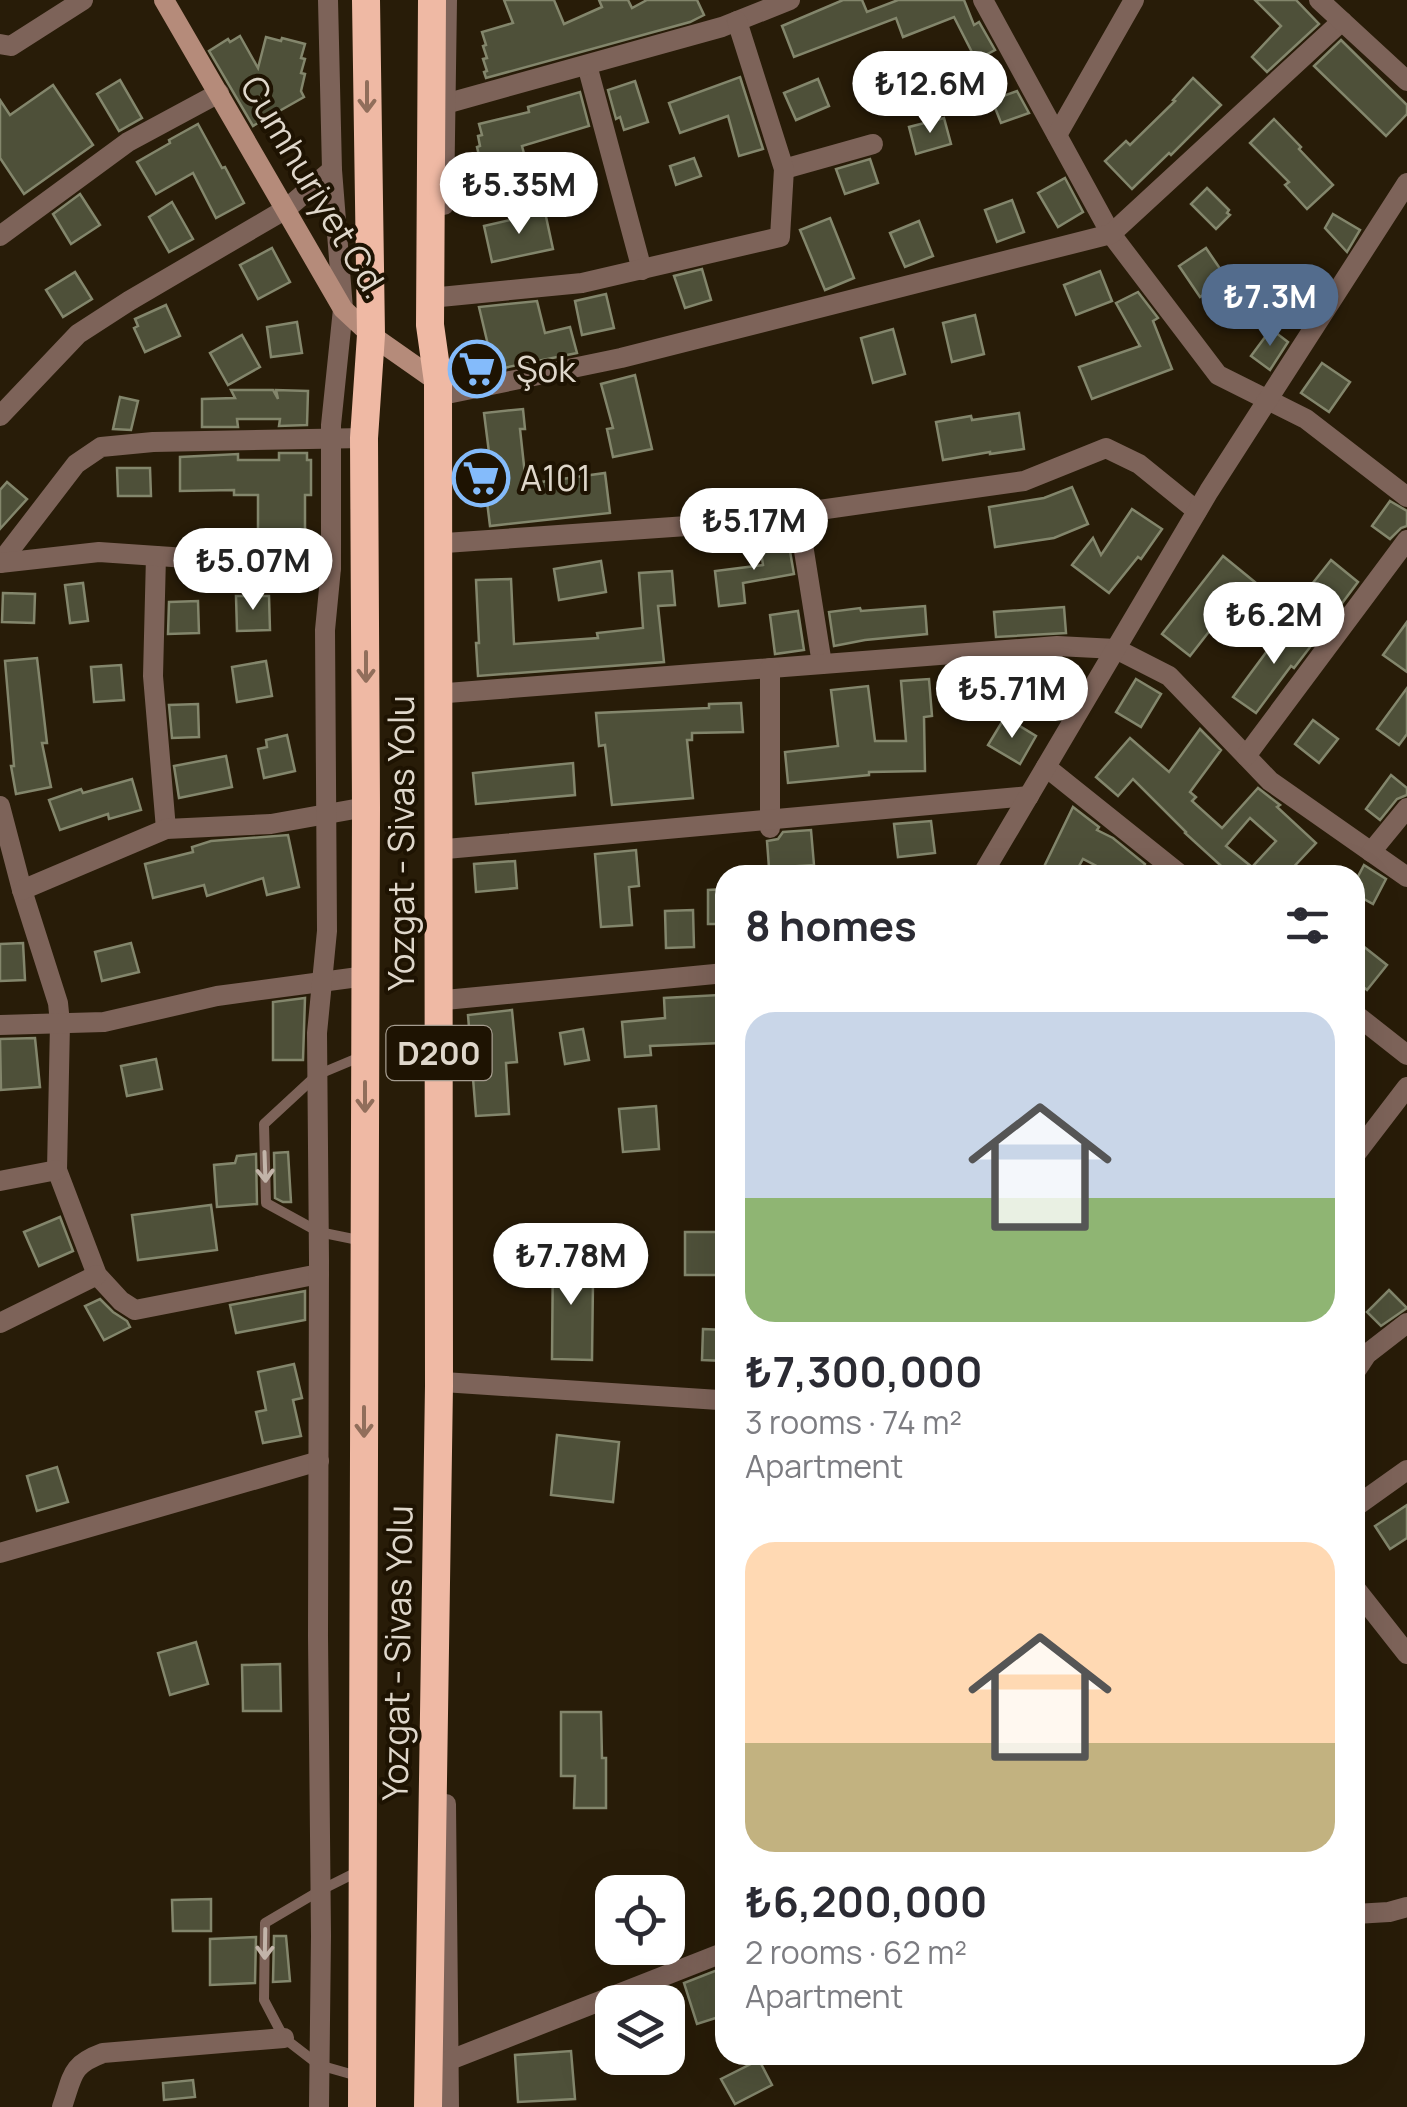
<!DOCTYPE html>
<meta charset="utf-8">
<style>
body{margin:0;font-family:Manrope,sans-serif;background:#f7f7f7;color:#2b2b33;height:100vh;display:flex;flex-direction:column;font-size:38px;white-space:nowrap}
*{box-sizing:border-box;margin:0}
p{font-size:32px;color:#7c7c81}
.icon{flex:none;width:55px;height:55px;fill:none;stroke:currentColor;stroke-width:2;stroke-linecap:round;stroke-linejoin:round}
.map{position:relative;flex:1;overflow:hidden}
.panel{position:absolute;left:715px;top:865px;width:650px;height:1200px;display:flex;flex-direction:column;background:#fff;border-radius:30px;box-shadow:0 10px 40px #0002}
.panel>*{flex:none}
.fabs{position:absolute;left:595px;top:1875px;display:grid;gap:20px}
.fabs a{display:grid;place-items:center;width:90px;height:90px;border-radius:20px;background:#fff;box-shadow:0 10px 40px #0002;font-size:50px}
.price{position:absolute;translate:-50% -85px;padding:0 22px;border-radius:35px;background:#fff;color:#222;font-size:32px;line-height:65px;filter:drop-shadow(0 2px 5px #0008)}
.price::after{content:'';position:absolute;left:50%;top:60px;width:30px;height:22px;margin-left:-15px;background:inherit;clip-path:polygon(0 0,100% 0,50% 100%)}
.price.on{background:#536c8d;color:#fff}
ul{padding:0;list-style:none}
li{display:grid;align-content:center;gap:20px;height:530px;padding:0 30px}
li span{display:grid;place-items:center;height:310px;border-radius:30px;color:#555}
li>.icon{margin-inline-start:auto}
span .icon{width:180px;height:180px;fill:#fffc;stroke-width:1}
li b{font-size:42px}
h2{display:flex;justify-content:space-between;align-items:center;height:120px;padding:0 30px;font-size:42px}
.map>svg:first-child{display:block}
.building{fill:#4e5039;stroke:#83866c;stroke-width:2.5;fill-rule:evenodd}
.lines{fill:none;stroke-linecap:round;stroke-linejoin:round}
.service{stroke:#7d6359;stroke-width:10}
.minor{stroke:#7d6359;stroke-width:20}
.tertiary{stroke:#7d6359;stroke-width:20}
.secondary{stroke:#b58b7a;stroke-width:20}
.trunk{stroke:#efb9a4;stroke-width:28}
.oneway{stroke:#916e5b}
.oneway2{stroke:#c2b4a9}
.labels{text-anchor:middle;dominant-baseline:central;stroke-width:8;stroke-linejoin:round;paint-order:stroke}
.shield{fill:#1e1302;stroke:#a59c8f;stroke-width:2.5}
.shield-label{font-size:32px;font-weight:bold;fill:#dfd7cb}
.street-label{font-size:35px;fill:#dfd7cb;stroke:#1e1302}
.poi-label{font-size:35px;fill:#dfd7cb;stroke:#1e1302;text-anchor:start}
</style>
<div class="map">
<svg width="1407" height="2107" viewBox="0 0 1407 2107">
<rect width="100%" height="100%" fill="#281c08"/>
<g class="building">
<polygon points="504,0 554,0 564,24 602,7 599,0 628,0 632,8 647,0 697,0 704,15 690,22 486,78 484,72 487,71 483,59 487,58 483,46 486,45 482,32 513,23"/>
<polygon points="843,0 862,0 867,12 898,0 964,0 974,25 979,22 995,50 976,60 954,17 903,37 896,18 794,57 782,26"/>
<polygon points="1255,0 1296,0 1319,24 1267,72 1252,57 1281,26"/>
<polygon points="240,36 258,68 266,37 281,41 282,38 305,44 301,58 305,59 301,73 305,74 301,91 304,97 253,126 209,51 228,39 230,42"/>
<polygon points="1341,40 1407,105 1407,114 1386,136 1314,66"/>
<polygon points="906,55 919,86 891,98 877,68"/>
<polygon points="740,77 763,149 739,156 728,116 680,133 669,103"/>
<polygon points="1193,78 1221,105 1171,155 1169,153 1132,189 1105,161 1126,141 1130,145 1175,101 1173,100"/>
<polygon points="818,79 829,106 796,120 784,93"/>
<polygon points="120,80 142,118 119,131 97,94"/>
<polygon points="635,81 648,122 624,130 620,117 616,119 608,90"/>
<polygon points="53,85 93,145 24,194 0,158 0,100 10,115"/>
<polygon points="1017,91 1029,113 1001,123 992,100"/>
<polygon points="580,92 589,126 522,146 527,165 484,176 477,147 480,146 478,136 482,135 479,124 529,112 528,107"/>
<polygon points="944,118 951,144 916,154 909,127"/>
<polygon points="1274,119 1301,147 1299,149 1333,185 1307,209 1285,185 1289,182 1250,143"/>
<polygon points="198,124 222,168 225,167 244,203 216,218 193,173 156,194 137,162 170,143 169,140"/>
<polygon points="694,158 701,176 676,185 670,166"/>
<polygon points="870,159 878,183 845,194 836,169"/>
<polygon points="1065,178 1083,212 1058,227 1038,193"/>
<polygon points="1207,188 1229,210 1227,213 1230,215 1216,229 1191,204"/>
<polygon points="80,194 100,225 71,244 53,214"/>
<polygon points="1012,200 1024,232 997,242 985,210"/>
<polygon points="172,202 193,239 169,252 149,217"/>
<polygon points="545,212 553,249 492,262 484,226"/>
<polygon points="1333,214 1360,230 1347,252 1325,228"/>
<polygon points="830,218 854,278 825,290 800,230"/>
<polygon points="919,221 933,256 905,267 890,233"/>
<polygon points="272,248 290,282 258,299 240,265"/>
<polygon points="1206,248 1227,279 1200,297 1179,266"/>
<polygon points="702,269 711,300 685,308 674,276"/>
<polygon points="1100,271 1112,301 1076,315 1064,285"/>
<polygon points="1301,271 1323,288 1308,311 1284,293"/>
<polygon points="75,272 92,299 63,317 46,290"/>
<polygon points="1138,292 1158,318 1153,321 1172,369 1092,399 1079,367 1140,346 1116,303"/>
<polygon points="606,294 614,328 582,335 575,301"/>
<polygon points="537,301 545,333 570,327 577,353 484,372 479,347 488,345 479,307"/>
<polygon points="166,305 180,336 145,352 134,328 138,326 135,319"/>
<polygon points="975,315 984,354 952,362 943,323"/>
<polygon points="297,322 302,353 271,357 267,327"/>
<polygon points="893,329 905,374 873,383 861,338"/>
<polygon points="1271,329 1288,342 1270,370 1251,356"/>
<polygon points="242,335 260,367 228,385 210,353"/>
<polygon points="1322,363 1350,382 1329,412 1301,393"/>
<polygon points="635,375 652,449 613,457 607,429 613,428 601,384"/>
<polygon points="231,390 273,390 278,399 276,390 308,391 307,425 279,426 280,419 237,419 238,427 202,427 202,399 235,398"/>
<polygon points="120,397 138,401 131,430 113,429"/>
<polygon points="523,409 525,429 520,429 526,484 605,473 610,513 490,526 485,485 493,484 484,413"/>
<polygon points="1019,413 1024,449 990,454 990,452 943,460 936,422 971,416 972,420"/>
<polygon points="279,453 307,453 307,460 311,460 311,495 305,495 305,549 258,548 258,495 234,495 234,490 180,491 180,457 238,454 238,460 279,460"/>
<polygon points="117,468 150,468 151,496 118,496"/>
<polygon points="7,482 27,499 0,529 0,490"/>
<polygon points="1072,487 1088,524 1054,538 995,547 989,507 1044,498"/>
<polygon points="1390,501 1407,511 1407,526 1401,528 1390,539 1372,526"/>
<polygon points="1132,509 1162,529 1141,559 1138,557 1109,593 1072,565 1093,538 1101,555"/>
<polygon points="788,540 794,574 743,583 745,603 719,606 715,571 763,565 760,545"/>
<polygon points="1223,556 1256,583 1234,610 1229,606 1190,656 1162,634"/>
<polygon points="1331,560 1358,582 1340,606 1312,584"/>
<polygon points="601,561 606,592 559,600 554,569"/>
<polygon points="672,571 675,605 658,606 664,662 478,676 476,643 479,643 476,580 511,579 514,644 598,638 597,633 643,628 639,573"/>
<polygon points="83,583 88,621 70,623 65,585"/>
<polygon points="3,593 35,594 34,623 2,622"/>
<polygon points="236,596 269,596 270,630 237,631"/>
<polygon points="198,601 199,633 168,634 169,602"/>
<polygon points="925,606 927,634 865,640 834,646 829,612 860,608 861,611"/>
<polygon points="1064,607 1066,633 996,637 994,612"/>
<polygon points="798,611 804,650 775,654 770,615"/>
<polygon points="1291,621 1314,642 1294,668 1291,666 1256,713 1233,697 1270,647 1269,645"/>
<polygon points="1407,622 1407,672 1383,655"/>
<polygon points="37,658 47,743 42,743 51,787 16,794 11,766 14,766 5,661"/>
<polygon points="266,661 272,696 237,702 232,667"/>
<polygon points="121,665 124,700 94,702 91,667"/>
<polygon points="1037,669 1040,703 963,707 960,675"/>
<polygon points="929,679 932,716 924,717 925,771 869,772 869,775 788,783 785,752 838,746 831,690 868,686 875,741 906,741 901,681"/>
<polygon points="1136,679 1161,694 1141,727 1116,712"/>
<polygon points="1407,688 1407,734 1399,745 1377,729"/>
<polygon points="741,703 743,732 692,733 692,740 687,740 693,798 612,805 605,745 599,746 596,713 709,708 709,704"/>
<polygon points="198,704 199,737 172,738 169,705"/>
<polygon points="1005,717 1036,736 1020,764 988,745"/>
<polygon points="1313,720 1338,739 1319,763 1295,744"/>
<path d="M1200,729l21,21 -31,42 6,5 -4,4 30,27 36,-40 22,17 -3,2 39,36 -30,32h-55l-46,-42 1,-1 -53,-53 -15,17 -22,-19 34,-39 39,34zM1250,818l26,23 -24,26 -26,-21z"/>
<polygon points="287,735 295,771 264,778 258,749 267,747 266,740"/>
<polygon points="226,756 232,787 179,798 174,766"/>
<polygon points="573,763 575,795 476,804 473,773"/>
<polygon points="1391,775 1407,788 1407,795 1397,799 1380,820 1366,809"/>
<polygon points="132,779 141,810 109,819 108,814 60,830 49,800 81,789 83,793"/>
<polygon points="1073,807 1099,827 1097,830 1113,838 1145,864 1140,875 1114,875 1083,859 1074,875 1040,875"/>
<polygon points="931,821 935,853 898,857 894,824"/>
<polygon points="811,830 814,865 769,868 767,841 778,839 783,832"/>
<polygon points="288,835 299,887 267,895 263,878 207,896 204,885 153,898 145,864 193,852 192,847 211,841"/>
<polygon points="636,850 639,886 629,887 632,925 601,927 595,854"/>
<polygon points="515,861 517,888 476,892 474,864"/>
<polygon points="1364,865 1386,879 1373,904 1355,894 1355,882"/>
<polygon points="725,889 725,924 708,924 708,890"/>
<polygon points="693,910 694,947 666,948 665,911"/>
<polygon points="23,943 25,980 0,981 0,944"/>
<polygon points="131,943 139,972 102,981 95,952"/>
<polygon points="1363,946 1387,965 1367,990 1355,980 1355,956"/>
<polygon points="719,995 721,1043 650,1046 651,1055 625,1057 622,1022 665,1018 664,998"/>
<polygon points="305,998 303,1060 273,1060 273,1002"/>
<polygon points="512,1010 517,1062 506,1063 509,1114 476,1116 468,1015"/>
<polygon points="583,1029 589,1060 565,1064 560,1033"/>
<polygon points="35,1038 40,1087 1,1090 0,1039"/>
<polygon points="156,1059 162,1089 127,1096 121,1066"/>
<polygon points="656,1106 659,1149 623,1152 619,1109"/>
<polygon points="288,1152 291,1202 283,1202 275,1198 274,1153"/>
<polygon points="256,1154 257,1204 217,1207 214,1165 235,1163 237,1156"/>
<polygon points="211,1205 217,1250 138,1260 132,1215"/>
<polygon points="60,1217 73,1251 39,1266 24,1232"/>
<rect x="685" y="1232" width="40" height="43"/>
<polygon points="553,1249 580,1249 580,1282 593,1282 592,1360 552,1359"/>
<polygon points="1389,1290 1407,1308 1381,1326 1367,1312"/>
<polygon points="305,1291 305,1320 236,1333 230,1305"/>
<polygon points="100,1299 113,1312 127,1321 130,1327 104,1340 85,1306"/>
<polygon points="703,1329 725,1330 725,1361 702,1360"/>
<polygon points="294,1364 302,1398 293,1400 301,1436 263,1443 256,1412 266,1410 258,1372"/>
<polygon points="557,1435 619,1442 613,1502 551,1495"/>
<polygon points="57,1467 68,1502 37,1511 27,1476"/>
<polygon points="1407,1505 1407,1538 1390,1549 1375,1526"/>
<polygon points="196,1642 208,1684 170,1695 158,1653"/>
<polygon points="280,1664 281,1711 243,1711 242,1665"/>
<polygon points="561,1712 601,1712 602,1758 606,1758 606,1808 574,1808 575,1776 561,1776"/>
<polygon points="211,1899 211,1931 173,1931 172,1900"/>
<polygon points="274,1936 286,1936 290,1981 273,1982"/>
<polygon points="256,1937 255,1983 210,1985 210,1939"/>
<polygon points="725,1967 725,2015 697,2024 684,1983"/>
<polygon points="571,2051 575,2099 518,2102 515,2055"/>
<polygon points="759,2060 772,2085 735,2104 721,2079"/>
<polygon points="193,2080 195,2097 164,2100 163,2083"/>
</g>
<g class="lines">
<g class="service">
<polyline points="360,1057 317,1075 264,1124 266,1203 319,1232 363,1241"/>
<polyline points="357,1872 321,1890 265,1923 264,2000 284,2038 319,2065 361,2077"/>
</g>
<g class="minor">
<polyline points="983,0 1111,234 1218,375 1306,419 1407,497"/>
<polyline points="0,44 11,46 83,0"/>
<polyline points="587,65 642,270"/>
<polyline points="445,104 722,27 790,0"/>
<polyline points="1057,135 1134,0"/>
<polyline points="784,169 873,144"/>
<polyline points="444,205 447,0"/>
<polyline points="0,236 128,142 219,93"/>
<polyline points="430,298 582,283 780,237 784,169 737,21"/>
<polyline points="438,382 442,395 621,358 1111,234 1342,21"/>
<polyline points="0,416 78,334 129,301 286,209 332,170"/>
<polyline points="798,513 822,664"/>
<polyline points="445,543 730,523 798,513 1024,481 1106,448 1139,464 1197,511"/>
<polyline points="156,556 153,676 166,829"/>
<polyline points="0,563 76,464 101,447 153,442 364,438"/>
<polyline points="0,563 99,552 331,568"/>
<polyline points="447,693 1057,646 1116,649 1169,676 1270,781 1407,877"/>
<polyline points="1246,756 1407,540"/>
<polyline points="1046,767 1181,875"/>
<polyline points="0,806 22,890 58,1003 60,1023 57,1170 97,1275 121,1301 135,1310 319,1274"/>
<polyline points="770,828 770,668"/>
<polyline points="446,849 1029,796"/>
<polyline points="1371,852 1407,808"/>
<polyline points="982,875 1209,491 1407,183"/>
<polyline points="22,890 166,829 271,824 366,807"/>
<polyline points="445,1000 725,973"/>
<polyline points="1355,1014 1407,1055"/>
<polyline points="0,1025 104,1022 217,996 366,976"/>
<polyline points="1355,1155 1407,1087"/>
<polyline points="0,1181 57,1170"/>
<polyline points="0,1323 97,1275"/>
<polyline points="1355,1372 1367,1354 1407,1323"/>
<polyline points="443,1382 719,1400 725,1396"/>
<polyline points="1355,1507 1407,1470"/>
<polyline points="0,1553 319,1461"/>
<polyline points="1355,1588 1407,1654"/>
<polyline points="446,1804 449,2107"/>
<polyline points="1355,1914 1389,1912 1407,1907"/>
<polyline points="450,2060 725,1952"/>
<path d="M62,2107c11,-31 8,-42 41,-54l181,-15"/>
<polyline points="319,2107 321,1936 318,1636 319,1261 317,1033 327,931 325,630 331,568 331,425 343,309 332,170 328,0"/>
</g>
<polyline class="tertiary" points="1319,0 1407,81"/>
<polyline class="secondary" points="164,0 343,309 371,335 438,382"/>
<g class="trunk">
<polyline points="362,2107 366,807 364,438 371,335 366,0"/>
<polyline points="428,2107 439,1386 438,382 430,325 432,0"/>
</g>
</g>
<defs><path id="oneway-shaft" d="M-6 0H5M1.5-3L5.5 0L1.5 3" fill="none" stroke-width="1.6" stroke-linecap="round" stroke-linejoin="round" transform="scale(2.5)"/></defs>
<g class="oneway">
<use href="#oneway-shaft" transform="translate(367 97) rotate(90)"/>
<use href="#oneway-shaft" transform="translate(366 667) rotate(90)"/>
<use href="#oneway-shaft" transform="translate(365 1097) rotate(90)"/>
<use href="#oneway-shaft" transform="translate(364 1422) rotate(90)"/>
</g>
<g class="oneway2">
<use href="#oneway-shaft" transform="translate(265 1167) rotate(88)"/>
<use href="#oneway-shaft" transform="translate(265 1944) rotate(91)"/>
</g>
<defs>
<g id="supermarket-ring" transform="scale(2.875)"><circle r="9.5" fill="#1e1302" stroke="#84bbfb" stroke-width="1.5"/><path d="M-6-5.5h2.5l.6 2H6L4.5 2H-2.5L-4.4-4H-6ZM-1.5 3.2a1.3 1.3 0 1 0 .1 0ZM3 3.2a1.3 1.3 0 1 0 .1 0Z" fill="#84bbfb"/></g>
</defs>
<g fill-rule="evenodd">
<use href="#supermarket-ring" x="477" y="369"/>
<use href="#supermarket-ring" x="481" y="478"/>
</g>
<g class="labels">
<rect class="shield" x="386.5" y="1026" width="105" height="54" rx="8"/>
<g class="shield-label">
<text x="439" y="1053">D200</text>
</g>
<g class="street-label">
<text transform="translate(315 187) rotate(59)">Cumhuriyet Cd.</text>
<text transform="translate(401 843) rotate(-90)">Yozgat - Sivas Yolu</text>
<text transform="translate(397 1653) rotate(-89)">Yozgat - Sivas Yolu</text>
</g>
<g class="poi-label">
<text x="516" y="369">Şok</text>
<text x="520" y="478">A101</text>
</g>
</g>
</svg>
<div class="fabs">
<a><svg class="icon" aria-label="locate" viewBox="0 0 24 24"><circle cx="12" cy="12" r="6"/><path d="M12 2v4M12 18v4M2 12h4M18 12h4"/></svg></a>
<a><svg class="icon" aria-label="layers" viewBox="0 0 24 24"><path d="M12 4l9 5-9 5-9-5zM3 14l9 5 9-5"/></svg></a>
</div>
<b class="price" style="left:930px;top:136px">₺12.6M</b>
<b class="price" style="left:519px;top:237px">₺5.35M</b>
<b class="price on" style="left:1270px;top:349px">₺7.3M</b>
<b class="price" style="left:754px;top:573px">₺5.17M</b>
<b class="price" style="left:253px;top:613px">₺5.07M</b>
<b class="price" style="left:1274px;top:667px">₺6.2M</b>
<b class="price" style="left:1012px;top:741px">₺5.71M</b>
<b class="price" style="left:571px;top:1308px">₺7.78M</b>
<section class="panel">
<h2>8 homes<svg class="icon" aria-label="filters" viewBox="0 0 24 24"><path d="M4 7h16M4 17h16"/><circle cx="9" cy="7" r="2"/><circle cx="15" cy="17" r="2"/></svg></h2>
<ul>
<li><span style="background:linear-gradient(#c9d6e8 60%,#8fb573 0)"><svg class="icon" aria-label="home" viewBox="0 0 24 24"><path d="M3 11l9-7 9 7M6 9v11h12V9"/></svg></span><div><b>₺7,300,000</b><p>3 rooms · 74 m²</p><p>Apartment</p></div></li>
<li><span style="background:linear-gradient(#ffd9b3 65%,#c2b280 0)"><svg class="icon" aria-label="home" viewBox="0 0 24 24"><path d="M3 11l9-7 9 7M6 9v11h12V9"/></svg></span><div><b>₺6,200,000</b><p>2 rooms · 62 m²</p><p>Apartment</p></div></li>
</ul>
</section>
</div>
